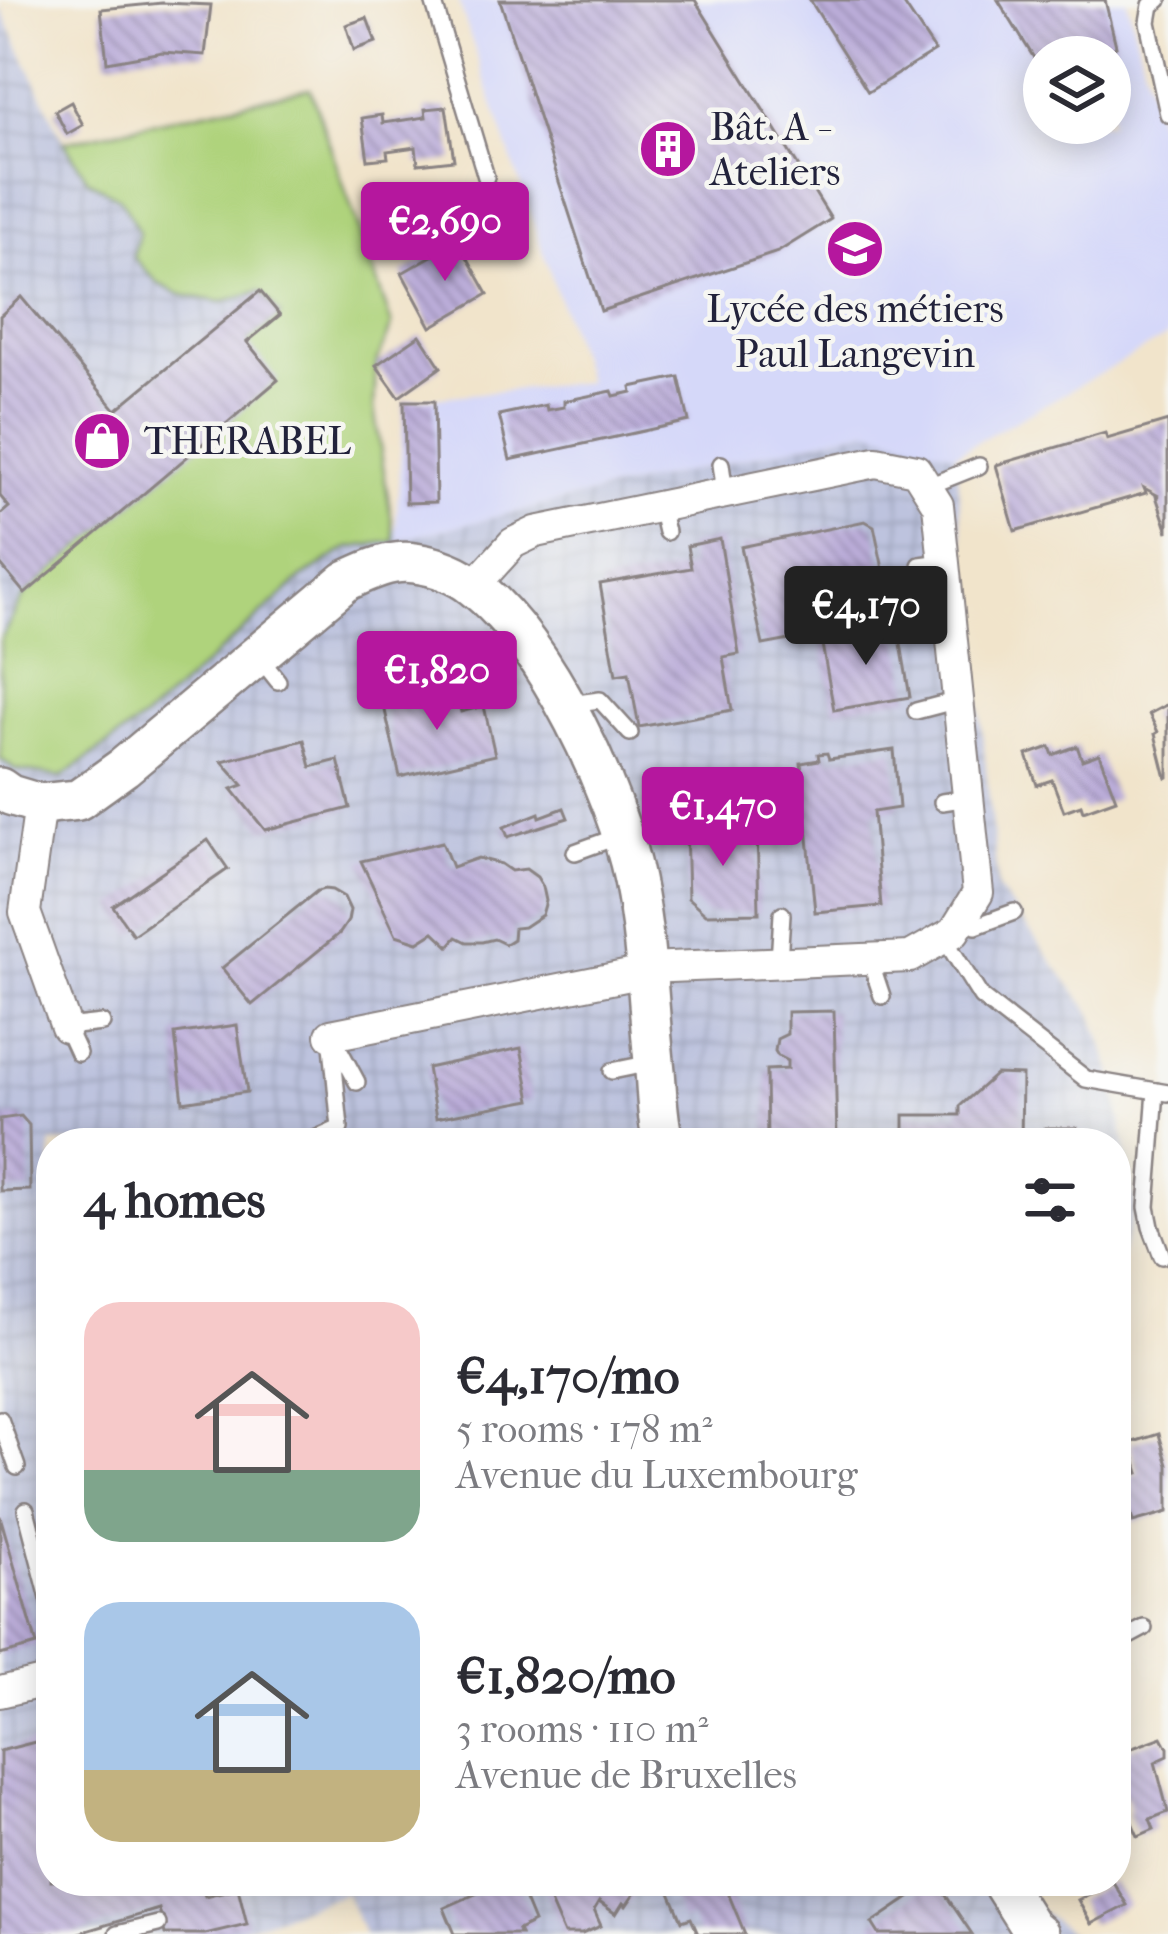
<!DOCTYPE html>
<meta charset="utf-8">
<style>
body{margin:0;font-family:"IM FELL French Canon",serif;background:#f7f7f7;color:#2b2b33;height:100vh;display:flex;flex-direction:column;font-size:45px;white-space:nowrap}
*{box-sizing:border-box;margin:0}
p{font-size:39px;color:#7c7c81}
.icon{flex:none;width:66px;height:66px;fill:none;stroke:currentColor;stroke-width:2;stroke-linecap:round;stroke-linejoin:round}
.map{position:relative;flex:1;overflow:hidden}
.drawer{position:absolute;left:36px;top:1128px;width:1095px;height:768px;display:flex;flex-direction:column;background:#fff;border-radius:48px;box-shadow:0 6px 30px #0003}
.drawer>*{flex:none}
.buttons{position:absolute;left:1023px;top:36px;display:grid;gap:24px}
.buttons a{display:grid;place-items:center;width:108px;height:108px;border-radius:50%;background:#fff;box-shadow:0 6px 30px #0003;font-size:60px}
.price{position:absolute;translate:-50% -102px;padding:0 27px;border-radius:12px;background:#b5179e;color:#fff;font-size:39px;line-height:78px;filter:drop-shadow(0 3px 6px #0008)}
.price::after{content:'';position:absolute;left:50%;top:72px;width:36px;height:27px;margin-left:-18px;background:inherit;clip-path:polygon(0 0,100% 0,50% 100%)}
.price.active{background:#222;color:#fff}
ul{padding:0;list-style:none}
li{display:flex;align-items:center;gap:36px;height:300px;padding:0 48px}
li span{display:grid;place-items:center;flex:none;width:336px;height:240px;border-radius:36px;color:#555}
li>.icon{margin-inline-start:auto}
span .icon{width:144px;height:144px;fill:#fffc;stroke-width:1}
li b{font-size:51px}
h2{display:flex;justify-content:space-between;align-items:center;height:144px;padding:0 48px;font-size:51px}
.map>svg:first-child{display:block}
.built{fill:#d5d8f9;fill-rule:evenodd}
.industrial{fill:url(#industrial-grid)}
.green{fill:#afd37c;stroke:#687a5c;stroke-width:3}
.building{fill:url(#building-back-hatch)}
.lines{fill:none;stroke-linecap:round;stroke-linejoin:round}
.service-casing{stroke:#8a8383;stroke-width:20}
.minor-casing{stroke:#8a8383;stroke-width:34}
.tertiary-casing{stroke:#8a8383;stroke-width:44}
.service{stroke:#fff;stroke-width:15}
.minor{stroke:#fff;stroke-width:30}
.tertiary{stroke:#fff;stroke-width:39}
.labels{text-anchor:middle;dominant-baseline:central;stroke-width:9;stroke-linejoin:round;paint-order:stroke}
.poi-label{font-size:39px;fill:#22223b;stroke:#f6f6f2;text-anchor:start}
</style>
<div class="map">
<svg width="1168" height="1934" viewBox="0 0 1168 1934">
<defs>
<pattern id="industrial-grid" width="8" height="8" patternUnits="userSpaceOnUse" patternTransform="scale(3)"><rect width="8" height="8" fill="#bdc3de"/><path d="M0 4h8M4 0v8" fill="none" stroke="#a2a7bf"/></pattern>
<pattern id="building-back-hatch" width="6" height="6" patternUnits="userSpaceOnUse" patternTransform="scale(3)"><rect width="6" height="6" fill="#bbadd9"/><path d="M-1 5l2 2M0 0l6 6M5-1l2 2" fill="none" stroke="#988cb1"/></pattern>
</defs>
<rect width="100%" height="100%" fill="#f6f6f2"/>
<filter id="ink" filterUnits="userSpaceOnUse"><feTurbulence type="fractalNoise" baseFrequency=".00833" numOctaves="2"/><feDisplacementMap in="SourceGraphic" scale="24" xChannelSelector="R" yChannelSelector="G"/><feConvolveMatrix kernelMatrix="1 2 1 2 8 2 1 2 1" color-interpolation-filters="sRGB"/></filter>
<filter id="wash" filterUnits="userSpaceOnUse"><feTurbulence type="fractalNoise" baseFrequency=".004" numOctaves="4" result="noise"/><feDisplacementMap in="SourceGraphic" scale="48" xChannelSelector="R" yChannelSelector="G"/><feGaussianBlur stdDeviation="2.7" result="paint"/><feColorMatrix in="noise" values="0 0 0 0 0 0 0 0 0 0 0 0 0 0 0 0 0 1.4 0 .05"/><feComposite in="paint" operator="in"/></filter>
<g filter="url(#wash)">
<rect width="100%" height="100%" fill="#f1e4cb"/>
<path class="built" d="M458,0h669l41,162v174l-213,118 -88,-25 -472,112 9,-140 183,-19zM1044,57h66v66h-66z"/>
<polygon class="industrial" points="0,6 64,142 310,88 392,325 376,365 374,409 396,541 868,429 955,454 998,889 1092,1014 1112,1070 1136,1206 1116,1271 1116,1143 51,1143 51,1881 1022,1881 1034,1906 1071,1934 364,1934 345,1893 227,1934 0,1934"/>
<polygon class="green" points="310,88 392,325 376,365 374,409 395,541 348,548 303,577 143,720 62,777 16,770 0,759 0,640 25,594 168,472 247,342 280,315 260,291 221,302 182,295 159,284 133,257 139,233 121,199 88,180 64,142"/>
<g id="blocks">
<g class="building">
<polygon points="500,0 695,0 831,219 778,252 601,311"/>
<polygon points="810,0 901,0 935,51 868,92"/>
<polygon points="998,0 1105,0 1116,46 1098,57 1044,57 1044,74"/>
<polygon points="162,3 211,5 205,55 162,52 107,62 101,9"/>
<polygon points="367,18 376,42 354,50 346,25"/>
<polygon points="71,102 83,125 67,134 55,111"/>
<polygon points="446,107 454,160 418,164 416,147 387,151 388,158 368,160 362,118 382,115 383,123 426,117 425,109"/>
<polygon points="458,241 488,294 431,327 402,273"/>
<polygon points="260,291 280,315 247,342 278,380 25,594 0,564 0,515 9,507 0,496 0,316 21,297 116,410"/>
<polygon points="420,335 441,367 399,397 376,365"/>
<polygon points="679,377 689,421 510,460 499,415 546,405 547,410 564,407 564,401 612,391 614,396 632,392 631,387"/>
<polygon points="404,401 434,401 436,502 406,503"/>
<polygon points="1168,421 1168,532 1156,496 1159,496 1144,488 1146,493 1015,531 996,465 1105,433 1107,439"/>
<polygon points="865,521 874,526 887,588 876,595 828,605 833,632 763,645 741,547"/>
<polygon points="720,539 739,654 723,657 732,710 639,727 629,673 616,675 600,584 691,568 687,546"/>
<polygon points="898,626 910,697 834,710 821,639"/>
<polygon points="455,689 461,712 484,706 495,755 400,777 384,706"/>
<polygon points="1168,704 1168,777 1166,778 1155,734 1158,732 1149,714"/>
<polygon points="304,740 311,767 338,760 350,808 265,830 232,789 243,785 222,761"/>
<polygon points="1077,746 1082,760 1099,754 1116,799 1083,811 1081,805 1064,811 1052,780 1037,785 1027,755 1050,747 1053,755"/>
<polygon points="894,750 899,808 873,812 881,906 815,912 801,763 819,760 818,754 827,753 829,759"/>
<polygon points="564,808 568,818 508,837 504,827 539,813 540,817"/>
<polygon points="757,825 759,913 706,914 688,898 686,827"/>
<polygon points="208,840 228,869 133,935 113,906"/>
<polygon points="442,842 452,867 478,858 501,864 511,871 526,869 537,877 543,887 546,901 542,915 524,927 514,928 513,939 505,944 494,939 482,942 467,942 457,937 449,946 434,932 418,942 396,935 361,861"/>
<polygon points="324,889 332,890 344,897 350,910 348,921 340,933 252,1005 222,968 317,891"/>
<polygon points="834,1011 837,1140 767,1142 766,1070 787,1069 787,1061 778,1056 775,1051 777,1039 787,1034 787,1012"/>
<polygon points="237,1025 247,1092 183,1102 175,1034"/>
<polygon points="521,1048 531,1100 436,1118 427,1068"/>
<polygon points="996,1074 1022,1075 1021,1143 904,1143 904,1115 960,1115 960,1106"/>
<polygon points="21,1116 29,1125 30,1190 0,1191 0,1119"/>
<polygon points="1045,1128 1077,1128 1077,1143 1044,1143"/>
<polygon points="1159,1434 1168,1465 1168,1512 1133,1522 1126,1493 1121,1495 1117,1479 1139,1473 1130,1443"/>
<polygon points="0,1516 37,1645 0,1655"/>
<polygon points="1162,1737 1168,1748 1168,1756 1155,1762 1168,1812 1150,1819 1154,1829 1138,1836 1127,1811 1131,1810 1126,1796 1123,1797 1116,1783 1116,1754"/>
<polygon points="51,1738 51,1881 201,1881 205,1896 238,1888 247,1924 205,1934 165,1934 159,1909 76,1934 0,1934 0,1751"/>
<polygon points="505,1881 517,1881 534,1922 518,1930 520,1934 455,1934 444,1908"/>
<polygon points="541,1881 637,1881 633,1887 637,1890 626,1906 623,1903 616,1914 599,1902 594,1910 601,1926 582,1934 564,1934"/>
<polygon points="665,1881 723,1881 745,1934 698,1934 691,1918 682,1921"/>
<polygon points="934,1881 936,1881 972,1934 879,1934 872,1923"/>
<polygon points="1113,1882 1127,1905 1091,1924 1078,1900"/>
</g>
</g>
</g>
<g filter="url(#ink)">
<use href="#blocks" fill-opacity="0" stroke="#8a8383" stroke-width="3"/>
<g class="lines">
<g class="service-casing">
<g id="service">
<polyline points="433,0 486,177"/>
<polyline points="1159,0 1151,5 1148,22 1168,114"/>
<polyline points="721,464 725,493"/>
<polyline points="926,487 979,466"/>
<polyline points="660,507 666,532"/>
<polyline points="920,565 943,562"/>
<polyline points="259,657 278,681"/>
<polyline points="569,704 600,700 630,733"/>
<polyline points="916,711 958,700"/>
<polyline points="942,802 968,798"/>
<polyline points="575,852 619,836"/>
<polyline points="963,917 976,926 1014,912"/>
<polyline points="944,938 981,997 1086,1079 1168,1093"/>
<polyline points="869,957 882,996"/>
<polyline points="779,961 782,914"/>
<polyline points="336,1043 357,1082"/>
<polyline points="78,1053 66,1027 102,1023"/>
<polyline points="612,1071 651,1063"/>
<polyline points="1156,1091 1147,1207 1151,1227 1162,1256"/>
<polyline points="306,1143 340,1128 331,1035"/>
<polyline points="0,1419 17,1467"/>
<polyline points="26,1510 51,1606"/>
<polyline points="1116,1643 1144,1628"/>
<polyline points="117,1934 158,1924"/>
</g>
</g>
<g class="minor-casing">
<g id="minor">
<polyline points="40,804 25,912 66,1027"/>
<polyline points="331,1035 630,975 646,968 910,957 954,932 978,893 938,505 916,470 876,462 536,532 513,543 474,586"/>
<polyline points="0,1692 51,1680"/>
</g>
</g>
<g class="tertiary-casing">
<g id="tertiary">
<path d="M0,788l10,7 30,9 38,-4 46,-33 222,-186c21,-10 45,-22 69,-18 21,3 43,11 59,24 71,53 143,207 160,293 13,63 14,127 21,191 2,23 2,50 9,72"/>
<polyline points="1001,1881 1030,1927 1038,1934"/>
</g>
</g>
<use href="#service" class="service"/>
<use href="#minor" class="minor"/>
<use href="#tertiary" class="tertiary"/>
</g>
</g>
<defs>
<g id="building-disc" transform="scale(3)"><circle r="9.5" fill="#b5179e" stroke="#f6f6f2"/><path d="M-4-6H4V6H1V3H-1V6H-4ZM-2.5-4.3h1.7v1.8h-1.7ZM.8-4.3h1.7v1.8H.8ZM-2.5-1h1.7V.8h-1.7ZM.8-1h1.7V.8H.8Z" fill="#fff"/></g>
<g id="school-disc" transform="scale(3)"><circle r="9.5" fill="#b5179e" stroke="#f6f6f2"/><path d="M0-5L7-2L0 1L-7-2ZM-4 1L0 2.5L4 1V4Q0 6-4 4Z" fill="#fff"/></g>
<g id="shop-disc" transform="scale(3)"><circle r="9.5" fill="#b5179e" stroke="#f6f6f2"/><path d="M-5-2.5h2.3a2.7 3.5 0 0 1 5.4 0H5L5.5 6h-11ZM-1.5-2.5h3a1.5 2.3 0 0 0-3 0Z" fill="#fff"/></g>
</defs>
<g fill-rule="evenodd">
<use href="#building-disc" x="668" y="149"/>
<use href="#school-disc" x="855" y="249"/>
<use href="#shop-disc" x="102" y="441"/>
</g>
<g class="labels">
<g class="poi-label">
<text x="710" y="127">Bât. A -<tspan x="710" dy="45">Ateliers</tspan></text>
<text x="855" y="309" text-anchor="middle">Lycée des métiers<tspan x="855" dy="45">Paul Langevin</tspan></text>
<text x="144" y="441">THERABEL</text>
</g>
</g>
</svg>
<div class="buttons">
<a><svg class="icon" aria-label="layers" viewBox="0 0 24 24"><path d="M12 4l9 5-9 5-9-5zM3 14l9 5 9-5"/></svg></a>
</div>
<b class="price" style="left:445px;top:284px">€2,690</b>
<b class="price active" style="left:866px;top:668px">€4,170</b>
<b class="price" style="left:437px;top:733px">€1,820</b>
<b class="price" style="left:723px;top:869px">€1,470</b>
<section class="drawer">
<h2>4 homes<svg class="icon" aria-label="filters" viewBox="0 0 24 24"><path d="M4 7h16M4 17h16"/><circle cx="9" cy="7" r="2"/><circle cx="15" cy="17" r="2"/></svg></h2>
<ul>
<li><span style="background:linear-gradient(#f6c9c9 70%,#7fa58c 0)"><svg class="icon" aria-label="home" viewBox="0 0 24 24"><path d="M3 11l9-7 9 7M6 9v11h12V9"/></svg></span><div><b>€4,170/mo</b><p>5 rooms · 178 m²</p><p>Avenue du Luxembourg</p></div></li>
<li><span style="background:linear-gradient(#a9c7e8 70%,#c2b280 0)"><svg class="icon" aria-label="home" viewBox="0 0 24 24"><path d="M3 11l9-7 9 7M6 9v11h12V9"/></svg></span><div><b>€1,820/mo</b><p>3 rooms · 110 m²</p><p>Avenue de Bruxelles</p></div></li>
</ul>
</section>
</div>
